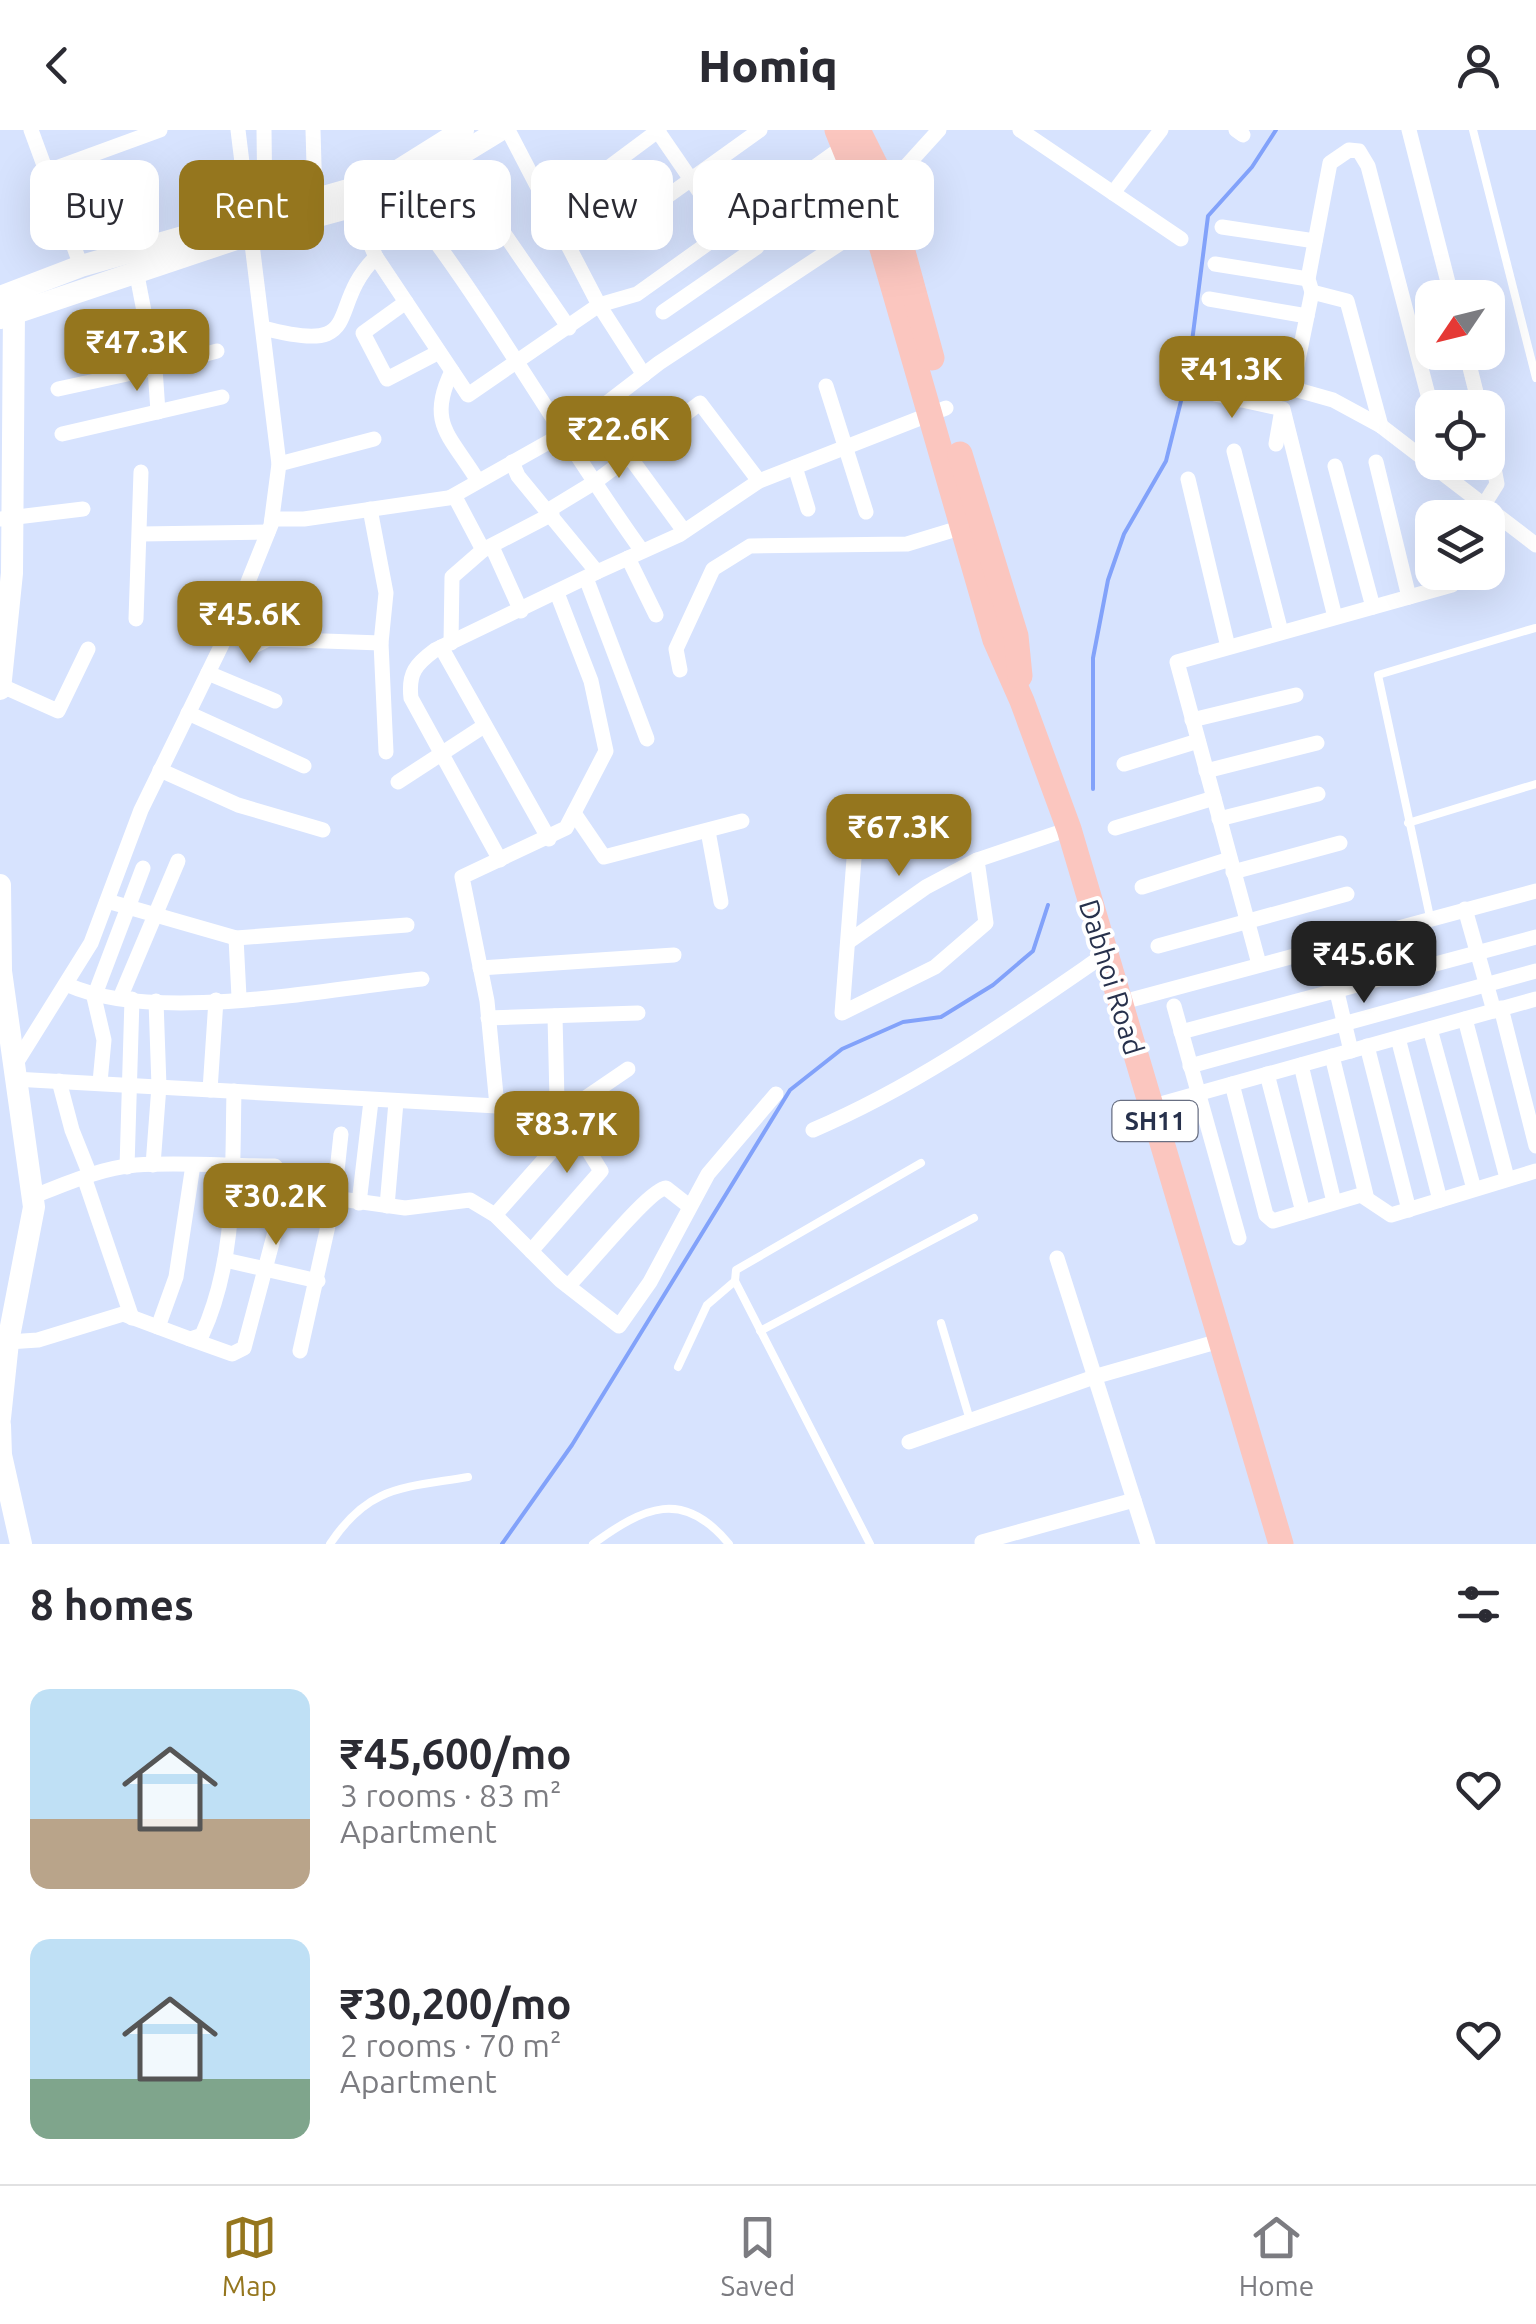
<!DOCTYPE html>
<meta charset="utf-8">
<style>
body{margin:0;font-family:Ubuntu,sans-serif;background:#f7f7f7;color:#2b2b33;height:100vh;display:flex;flex-direction:column;font-size:38px;white-space:nowrap}
*{box-sizing:border-box;margin:0}
p{font-size:32px;color:#7c7c81}
.icon{flex:none;width:55px;height:55px;fill:none;stroke:currentColor;stroke-width:2;stroke-linecap:round;stroke-linejoin:round}
.map{position:relative;height:1414px;overflow:hidden}
.details{display:flex;flex-direction:column;background:#fff;flex:1}
.details>*{flex:none}
.hud{position:absolute;left:30px;top:30px;width:1000px;height:90px;display:flex;gap:20px}
.needle{width:65px;rotate:235deg}
.fabs{position:absolute;left:1415px;top:150px;display:grid;gap:20px}
.fabs a{display:grid;place-items:center;width:90px;height:90px;border-radius:20px;background:#fff;box-shadow:0 10px 40px #0002;font-size:50px}
.price{position:absolute;translate:-50% -85px;padding:0 22px;border-radius:20px;background:#95761e;color:#fff;font-size:32px;line-height:65px;filter:drop-shadow(0 2px 5px #0008)}
.price::after{content:'';position:absolute;left:50%;top:60px;width:30px;height:22px;margin-left:-15px;background:inherit;clip-path:polygon(0 0,100% 0,50% 100%)}
.price.selected{background:#222;color:#fff}
ul{padding:0;list-style:none}
li{display:flex;align-items:center;gap:30px;height:250px;padding:0 30px}
li span{display:grid;place-items:center;flex:none;width:280px;height:200px;border-radius:20px;color:#555}
li>.icon{margin-inline-start:auto}
span .icon{width:120px;height:120px;fill:#fffc;stroke-width:1}
li b{font-size:42px}
h2{display:flex;justify-content:space-between;align-items:center;height:120px;padding:0 30px;font-size:42px}
.pill{padding:0 35px;border-radius:20px;background:#fff;box-shadow:0 10px 40px #0002;font-size:35px;line-height:90px}
.pill.selected{background:#95761e;color:#fff}
header{display:flex;justify-content:space-between;align-items:center;height:130px;padding:0 30px;background:#fff;font-size:45px;font-weight:800}
.tab-bar{display:flex;justify-content:space-around;align-items:center;height:140px;border-top:2px solid #e1e1e2;background:#fff;font-size:28px;color:#7c7c81}
.tab-bar a{display:grid;justify-items:center;gap:5px}
.tab-bar .selected{color:#95761e}
.map>svg:first-child{display:block}
.lines{fill:none;stroke-linecap:round;stroke-linejoin:round}
.stream{stroke:#82a2fa;stroke-width:4}
.lane{stroke:#fff;stroke-width:8}
.street{stroke:#fff;stroke-width:15}
.secondary{stroke:#fff;stroke-width:22}
.primary{stroke:#fbc6bf;stroke-width:25}
.labels{text-anchor:middle;dominant-baseline:central;stroke-width:8;stroke-linejoin:round;paint-order:stroke}
.shield{fill:#fff;stroke:#686f82;stroke-width:2.5}
.shield-label{font-size:25px;font-weight:bold;fill:#27314c}
.street-label{font-size:28px;fill:#27314c;stroke:#fff}
</style>
<header><svg class="icon" aria-label="back" viewBox="0 0 24 24"><path d="M15 5l-7 7 7 7"/></svg>Homiq<svg class="icon" aria-label="person" viewBox="0 0 24 24"><circle cx="12" cy="8" r="4"/><path d="M4 21q1-7 8-7t8 7"/></svg></header>
<div class="map">
<svg width="1536" height="1414" viewBox="0 0 1536 1414">
<rect width="100%" height="100%" fill="#d7e3fe"/>
<g class="lines">
<g class="stream">
<polyline points="1093,659 1093,528 1108,450 1124,404 1166,331 1188,243 1208,86 1252,37 1276,0"/>
<polyline points="502,1414 572,1315 790,960 842,919 903,892 941,887 993,855 1033,821 1048,775"/>
</g>
<g class="lane">
<polyline points="1473,0 1536,248"/>
<polyline points="1408,693 1536,654"/>
<polyline points="1430,787 1378,545 1535,498"/>
<polyline points="941,1193 970,1290"/>
<polyline points="760,1201 974,1088"/>
<polyline points="678,1237 707,1175 735,1151"/>
<path d="M330,1414c39,-59 73,-56 138,-67"/>
<path d="M593,1414c51,-37 90,-56 136,0"/>
<polyline points="870,1414 735,1151 736,1140 921,1033"/>
</g>
<g class="street">
<polyline points="31,0 81,136"/>
<polyline points="264,0 265,82"/>
<polyline points="313,0 315,69"/>
<polyline points="508,0 599,175 644,245"/>
<polyline points="657,0 727,102"/>
<polyline points="1020,0 1181,109"/>
<polyline points="1236,0 1243,5"/>
<polyline points="1409,0 1452,168"/>
<polyline points="453,29 569,198"/>
<polyline points="45,42 160,0"/>
<polyline points="877,56 900,43 939,0"/>
<polyline points="1113,63 1161,0"/>
<path d="M392,66c9,12 24,19 33,31 78,105 141,219 217,324"/>
<polyline points="569,67 659,0"/>
<polyline points="354,78 376,127 468,265 599,175 637,164 844,16"/>
<polyline points="1222,97 1315,111"/>
<polyline points="605,111 760,0"/>
<polyline points="1215,134 1308,149"/>
<polyline points="136,140 155,238 217,221"/>
<polyline points="1312,162 1308,149 1330,33 1349,20 1359,21 1368,36 1432,280"/>
<polyline points="1209,169 1307,186"/>
<polyline points="406,172 363,203 387,249 439,222"/>
<polyline points="663,182 757,117 762,107 750,85"/>
<path d="M263,198c106,28 61,-20 113,-71"/>
<polyline points="1214,218 1297,235 1294,259 1333,270 1381,296 1536,415"/>
<polyline points="1466,222 1480,278"/>
<polyline points="1297,235 1312,162 1347,171 1381,296"/>
<path d="M452,241c-26,53 -1,65 26,110"/>
<polyline points="826,256 866,382"/>
<polyline points="58,259 155,238 158,282"/>
<polyline points="1192,259 1283,279 1335,487"/>
<polyline points="1240,270 1255,226"/>
<polyline points="62,304 222,267"/>
<polyline points="1276,314 1281,285"/>
<polyline points="1234,321 1281,502"/>
<polyline points="629,326 684,401"/>
<polyline points="512,332 518,346 597,442 679,405 759,351 946,278"/>
<polyline points="1376,332 1409,467"/>
<polyline points="279,334 374,309"/>
<polyline points="1335,336 1373,477"/>
<polyline points="795,337 808,379"/>
<polyline points="1188,349 1228,517"/>
<polyline points="451,367 577,296 659,233 874,91"/>
<polyline points="1485,373 1497,354 1488,306"/>
<polyline points="370,379 386,463 381,513 386,622"/>
<polyline points="549,380 595,352 700,273 759,351"/>
<polyline points="1431,381 1434,388"/>
<polyline points="0,389 83,379"/>
<polyline points="272,389 304,389 455,367 483,420 552,384"/>
<polyline points="141,404 268,402"/>
<polyline points="493,419 521,481"/>
<polyline points="628,428 656,485"/>
<polyline points="586,448 647,609"/>
<polyline points="136,489 141,342"/>
<polyline points="227,504 256,515 268,509 381,513"/>
<polyline points="451,513 452,447 483,420"/>
<polyline points="441,517 549,709"/>
<polyline points="680,540 676,519 713,439 750,416 907,414 963,397"/>
<polyline points="208,543 275,571"/>
<polyline points="0,555 58,581 88,519"/>
<polyline points="188,583 304,636"/>
<polyline points="1192,590 1296,565"/>
<polyline points="1124,634 1198,611"/>
<polyline points="160,640 238,675 323,700"/>
<polyline points="1206,641 1317,613"/>
<polyline points="398,652 484,596"/>
<polyline points="574,683 604,727 742,691"/>
<polyline points="1219,689 1318,664"/>
<polyline points="1115,698 1214,668"/>
<polyline points="708,701 721,772"/>
<polyline points="854,729 842,883 935,837 986,793 977,730 1069,699"/>
<path d="M500,730l-89,-162c-3,-25 5,-34 24,-48l162,-78"/>
<polyline points="1233,742 1340,713"/>
<polyline points="1142,757 1230,729"/>
<polyline points="107,771 236,808 407,795"/>
<polyline points="1465,779 1494,881"/>
<polyline points="236,808 239,867"/>
<polyline points="848,812 926,757 977,730"/>
<polyline points="1158,816 1347,764"/>
<polyline points="1326,816 1351,921"/>
<polyline points="1259,834 1177,532 1452,455 1450,442"/>
<polyline points="480,838 674,825"/>
<path d="M68,855c87,39 257,4 354,-6"/>
<polyline points="120,868 178,731"/>
<polyline points="1123,872 1536,761"/>
<polyline points="1174,876 1239,1108"/>
<polyline points="1501,878 1536,1016"/>
<polyline points="488,888 638,883"/>
<polyline points="1465,889 1507,1048"/>
<polyline points="1430,899 1474,1059"/>
<polyline points="1181,902 1536,807"/>
<polyline points="1398,908 1440,1070"/>
<polyline points="1367,916 1409,1080"/>
<polyline points="1332,926 1366,1065"/>
<polyline points="1301,935 1334,1072"/>
<polyline points="1190,936 1536,841"/>
<polyline points="13,938 91,813 141,680 227,504 271,395 279,334 238,0"/>
<polyline points="1267,944 1303,1082"/>
<polyline points="14,949 497,976 487,871 462,747 566,698 606,621 591,551 557,463"/>
<polyline points="59,951 72,1000 90,1045"/>
<polyline points="100,952 104,910 94,867 143,738"/>
<polyline points="1232,954 1266,1085 1273,1091 1361,1065 1391,1085 1536,1041"/>
<polyline points="210,960 216,870"/>
<polyline points="497,976 543,978 557,970 555,886"/>
<polyline points="562,977 584,969 628,939"/>
<polyline points="1150,977 1536,869"/>
<path d="M813,1000c104,-44 198,-111 291,-175"/>
<polyline points="153,1035 159,956 156,871"/>
<polyline points="127,1037 132,869"/>
<polyline points="84,1047 132,1188"/>
<path d="M32,1067c33,-13 68,-29 104,-32 46,-3 93,1 139,1l23,27 107,15 65,-8 25,15 65,65 59,46 31,-44 58,-108 68,-80"/>
<polyline points="359,1073 371,971"/>
<polyline points="387,1076 396,972"/>
<polyline points="495,1085 574,996"/>
<polyline points="531,1121 601,1041 557,970"/>
<polyline points="1057,1128 1148,1414"/>
<polyline points="225,1130 318,1151"/>
<path d="M568,1156c19,-18 81,-97 98,-98l23,18"/>
<polyline points="158,1197 176,1147 193,1035"/>
<polyline points="190,1209 232,1224 244,1218 288,1053"/>
<path d="M8,1212l30,-2 85,-26 67,25 12,-4c35,-77 30,-160 32,-244"/>
<polyline points="300,1221 334,1069 341,1004"/>
<polyline points="909,1312 1097,1246 1223,1210"/>
<polyline points="982,1412 1134,1370"/>
</g>
<g class="secondary">
<polyline points="0,167 81,136 383,50 463,0"/>
<polyline points="0,188 248,105 392,66 500,0"/>
<polyline points="0,559 12,443 14,180 9,169"/>
<polyline points="0,755 1,841 34,1077 8,1212 0,1288"/>
<polyline points="0,1295 1,1325 21,1414"/>
</g>
<g class="primary">
<polyline points="837,0 874,91 995,510 1022,571 1069,699 1281,1414"/>
<polyline points="858,0 884,52 932,228"/>
<polyline points="960,324 1016,506 1020,546"/>
</g>
</g>
<g class="labels">
<rect class="shield" x="1112.5" y="971" width="85" height="40" rx="8"/>
<g class="shield-label">
<text x="1155" y="991">SH11</text>
</g>
<g class="street-label">
<text transform="translate(1112 847) rotate(73)">Dabhoi Road</text>
</g>
</g>
</svg>
<div class="fabs">
<a><svg class="needle" viewBox="-14 -14 28 28"><path d="M0-13l5 13h-10z" fill="#e53935"/><path d="M0 13l5-13h-10z" fill="#7c7c81"/></svg></a>
<a><svg class="icon" aria-label="locate" viewBox="0 0 24 24"><circle cx="12" cy="12" r="6"/><path d="M12 2v4M12 18v4M2 12h4M18 12h4"/></svg></a>
<a><svg class="icon" aria-label="layers" viewBox="0 0 24 24"><path d="M12 4l9 5-9 5-9-5zM3 14l9 5 9-5"/></svg></a>
</div>
<b class="price" style="left:137px;top:264px">₹47.3K</b>
<b class="price" style="left:1232px;top:291px">₹41.3K</b>
<b class="price" style="left:619px;top:351px">₹22.6K</b>
<b class="price" style="left:250px;top:536px">₹45.6K</b>
<b class="price" style="left:899px;top:749px">₹67.3K</b>
<b class="price selected" style="left:1364px;top:876px">₹45.6K</b>
<b class="price" style="left:567px;top:1046px">₹83.7K</b>
<b class="price" style="left:276px;top:1118px">₹30.2K</b>
<div class="hud">
<a class="pill">Buy</a>
<a class="pill selected">Rent</a>
<a class="pill">Filters</a>
<a class="pill">New</a>
<a class="pill">Apartment</a>
</div>
</div>
<section class="details">
<h2>8 homes<svg class="icon" aria-label="filters" viewBox="0 0 24 24"><path d="M4 7h16M4 17h16"/><circle cx="9" cy="7" r="2"/><circle cx="15" cy="17" r="2"/></svg></h2>
<ul>
<li><span style="background:linear-gradient(#bfe0f5 65%,#b9a48a 0)"><svg class="icon" aria-label="home" viewBox="0 0 24 24"><path d="M3 11l9-7 9 7M6 9v11h12V9"/></svg></span><div><b>₹45,600/mo</b><p>3 rooms · 83 m²</p><p>Apartment</p></div><svg class="icon" aria-label="heart" viewBox="0 0 24 24"><path d="M12 20l-8-8c-3-5 5-10 8-4 3-6 11-1 8 4z"/></svg></li>
<li><span style="background:linear-gradient(#bfe0f5 70%,#7fa58c 0)"><svg class="icon" aria-label="home" viewBox="0 0 24 24"><path d="M3 11l9-7 9 7M6 9v11h12V9"/></svg></span><div><b>₹30,200/mo</b><p>2 rooms · 70 m²</p><p>Apartment</p></div><svg class="icon" aria-label="heart" viewBox="0 0 24 24"><path d="M12 20l-8-8c-3-5 5-10 8-4 3-6 11-1 8 4z"/></svg></li>
</ul>
</section>
<nav class="tab-bar">
<a class="selected"><svg class="icon" aria-label="map" viewBox="0 0 24 24"><path d="M3 6l6-2 6 2 6-2v14l-6 2-6-2-6 2zM9 4v14M15 6v14"/></svg>Map</a>
<a><svg class="icon" aria-label="saved" viewBox="0 0 24 24"><path d="M7 4h10v16l-5-4-5 4z"/></svg>Saved</a>
<a><svg class="icon" aria-label="home" viewBox="0 0 24 24"><path d="M3 11l9-7 9 7M6 9v11h12V9"/></svg>Home</a>
</nav>
